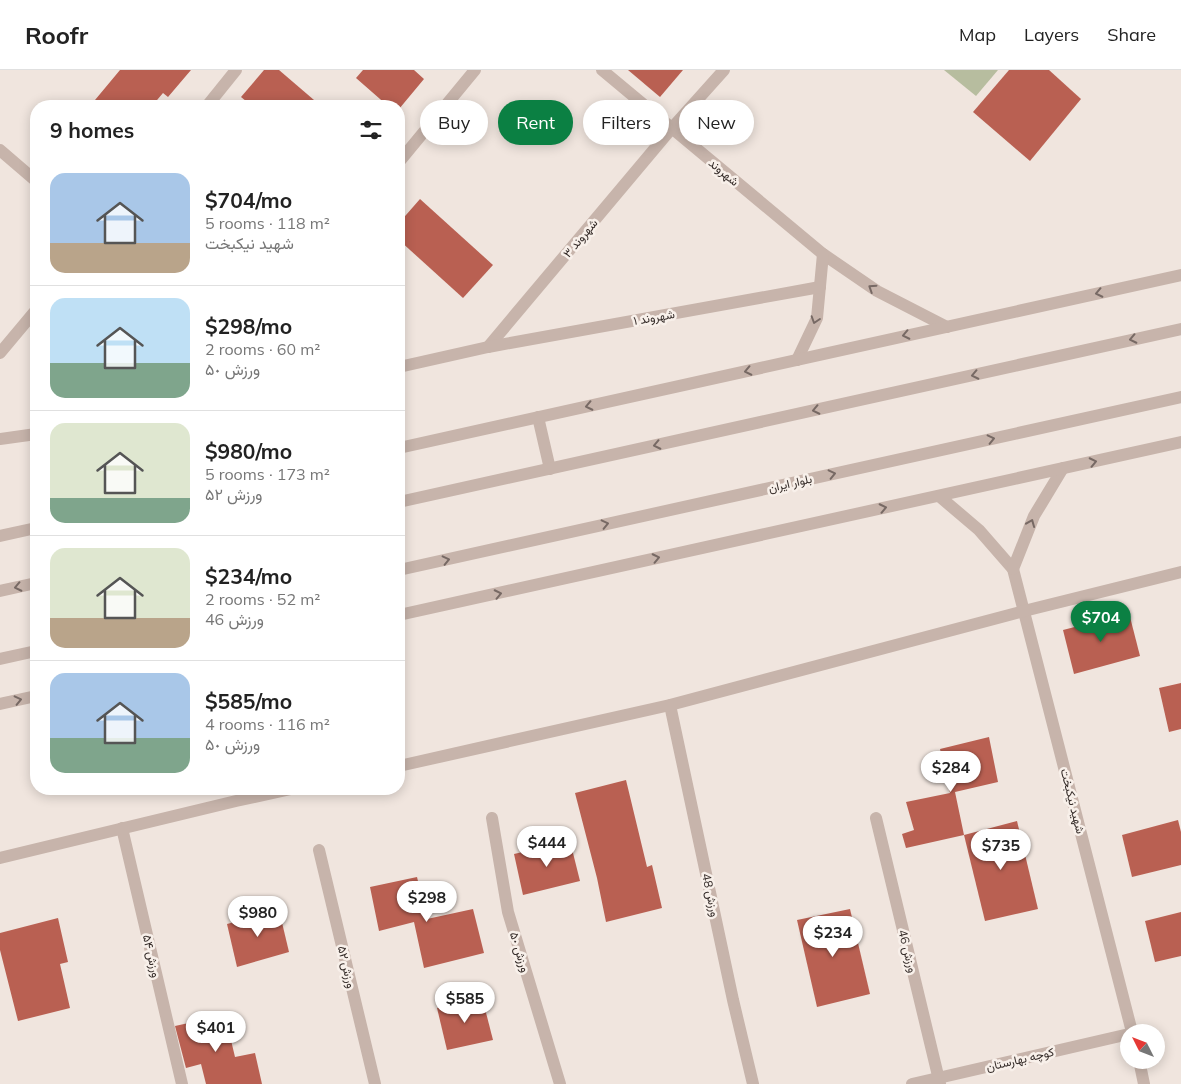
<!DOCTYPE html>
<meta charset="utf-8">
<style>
body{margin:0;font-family:Mulish,Vazirmatn,sans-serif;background:#f6f6f6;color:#222;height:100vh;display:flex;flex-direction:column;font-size:19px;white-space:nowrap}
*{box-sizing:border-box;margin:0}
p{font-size:16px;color:#767676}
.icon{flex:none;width:28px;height:28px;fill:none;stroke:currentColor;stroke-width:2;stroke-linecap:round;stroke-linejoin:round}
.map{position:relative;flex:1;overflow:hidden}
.drawer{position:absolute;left:30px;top:30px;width:375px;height:695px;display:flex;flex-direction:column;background:#fff;border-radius:20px;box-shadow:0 2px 12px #0003}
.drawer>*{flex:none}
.hud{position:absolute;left:420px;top:30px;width:475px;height:45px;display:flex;gap:10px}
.needle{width:32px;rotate:312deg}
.buttons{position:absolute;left:1120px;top:954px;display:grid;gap:10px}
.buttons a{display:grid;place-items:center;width:45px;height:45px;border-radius:50%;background:#fff;box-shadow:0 2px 12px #0003;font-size:25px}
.price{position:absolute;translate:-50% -42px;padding:0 11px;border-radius:18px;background:#fff;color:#222;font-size:16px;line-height:32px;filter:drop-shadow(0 1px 2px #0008)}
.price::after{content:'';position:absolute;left:50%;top:30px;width:15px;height:11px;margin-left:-8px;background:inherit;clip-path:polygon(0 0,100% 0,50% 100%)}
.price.selected{background:#0b8043;color:#fff}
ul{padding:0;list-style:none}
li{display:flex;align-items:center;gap:15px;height:125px;padding:0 20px}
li+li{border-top:1px solid #e0e0e0}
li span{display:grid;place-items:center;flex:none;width:140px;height:100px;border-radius:15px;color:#555}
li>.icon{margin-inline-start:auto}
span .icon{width:60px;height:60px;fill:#fffc;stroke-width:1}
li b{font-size:21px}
h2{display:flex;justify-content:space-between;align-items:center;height:60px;padding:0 20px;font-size:21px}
.chip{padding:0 18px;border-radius:22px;background:#fff;box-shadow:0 2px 12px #0003;font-size:18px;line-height:45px}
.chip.selected{background:#0b8043;color:#fff}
header{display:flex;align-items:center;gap:30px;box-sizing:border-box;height:70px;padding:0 25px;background:#fff;border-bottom:1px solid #e0e0e0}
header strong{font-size:24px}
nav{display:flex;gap:28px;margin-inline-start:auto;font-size:18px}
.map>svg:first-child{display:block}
.green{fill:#b7bd9f}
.building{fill:#b96052}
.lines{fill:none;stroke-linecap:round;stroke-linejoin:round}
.minor{stroke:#c7b4ab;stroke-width:12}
.oneway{stroke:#776964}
.labels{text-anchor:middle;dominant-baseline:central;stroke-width:5;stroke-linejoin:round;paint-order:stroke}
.street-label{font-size:12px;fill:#352c29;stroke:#f8f0ea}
</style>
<header>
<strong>Roofr</strong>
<nav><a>Map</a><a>Layers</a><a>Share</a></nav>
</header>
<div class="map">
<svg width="1181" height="1014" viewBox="0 0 1181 1014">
<rect width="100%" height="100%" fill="#f0e5de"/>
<polygon class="green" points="944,0 998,0 976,26"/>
<g class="building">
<polygon points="120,0 191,0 168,27 163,23 152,36 90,36"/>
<polygon points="264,0 279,0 314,30 308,36 252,36 241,27"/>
<polygon points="363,0 414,0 424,9 399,39 399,36 388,36 356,8"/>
<polygon points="628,0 683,0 660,27"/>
<polygon points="1009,0 1049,0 1081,29 1030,91 973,42"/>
<polygon points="420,129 493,195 463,228 399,170 399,153"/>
<polygon points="1129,543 1140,586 1074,604 1063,560"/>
<polygon points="1181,613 1181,659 1169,662 1159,618"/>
<polygon points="989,667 998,712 955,722 964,765 906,778 902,764 914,760 906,732 950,723 940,679"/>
<polygon points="626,710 647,797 652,795 662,838 606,852 597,808 575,723"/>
<polygon points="1178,750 1181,762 1181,795 1132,807 1122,765"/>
<polygon points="1017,751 1038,839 985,851 964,765"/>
<polygon points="570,771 580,811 523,825 514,784"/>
<polygon points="417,807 427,849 473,839 484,883 424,898 414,852 379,861 370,817"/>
<polygon points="850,839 870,924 817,937 797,850"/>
<polygon points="279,840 289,882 237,897 227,854"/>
<polygon points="1181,842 1181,886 1155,892 1145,851"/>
<polygon points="58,848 68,892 60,894 70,938 18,951 0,880 0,863"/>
<polygon points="482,927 493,970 447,980 437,938"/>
<polygon points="225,945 235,987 255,983 262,1014 206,1014 201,994 186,998 175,956"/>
</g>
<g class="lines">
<g class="minor">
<polyline points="602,0 823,184 877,221 947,257"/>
<polyline points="207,36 236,0"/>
<polyline points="0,80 36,111"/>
<polyline points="399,92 475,0"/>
<polyline points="488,277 672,58 724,0"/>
<polyline points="0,283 36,240"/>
<polyline points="797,290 817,248 823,184"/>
<polyline points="399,297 488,277 820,217"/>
<polyline points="538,347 550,399"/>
<polyline points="0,369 36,364"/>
<polyline points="399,378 1181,205"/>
<polyline points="939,426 979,460 1013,499 1132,962"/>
<polyline points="399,432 1181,259"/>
<polyline points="0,466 36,458"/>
<polyline points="1013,499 1034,446 1063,398"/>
<polyline points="399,500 1181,327"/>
<polyline points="0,521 36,513"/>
<polyline points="399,545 1181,372"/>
<polyline points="0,589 36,581"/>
<polyline points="0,634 36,626"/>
<polyline points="670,635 733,930 753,1014"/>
<polyline points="399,696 670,635 1024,541 1181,502"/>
<polyline points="492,748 508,842 560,1014"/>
<polyline points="876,748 940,1014"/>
<polyline points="122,758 182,1014"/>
<polyline points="319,780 375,1014"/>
<polyline points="0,788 236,731 291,719"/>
<polyline points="1139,990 1144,1014"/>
<polyline points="912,1014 1129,964"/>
</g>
</g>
<defs><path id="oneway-chevron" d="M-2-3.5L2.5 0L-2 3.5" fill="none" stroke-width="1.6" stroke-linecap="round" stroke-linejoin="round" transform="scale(1.25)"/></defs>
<g class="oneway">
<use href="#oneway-chevron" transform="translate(872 218) rotate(-147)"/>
<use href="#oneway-chevron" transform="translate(1099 223) rotate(168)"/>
<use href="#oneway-chevron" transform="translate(815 250) rotate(108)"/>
<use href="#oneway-chevron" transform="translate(906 265) rotate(168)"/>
<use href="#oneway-chevron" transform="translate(1133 269) rotate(168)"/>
<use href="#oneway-chevron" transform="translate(748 301) rotate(168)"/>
<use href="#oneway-chevron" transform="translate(975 305) rotate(168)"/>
<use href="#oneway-chevron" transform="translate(589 336) rotate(168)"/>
<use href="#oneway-chevron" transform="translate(816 340) rotate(168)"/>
<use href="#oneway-chevron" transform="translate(991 369) rotate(-13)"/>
<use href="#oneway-chevron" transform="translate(657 375) rotate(168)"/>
<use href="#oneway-chevron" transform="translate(1093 392) rotate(-12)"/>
<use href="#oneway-chevron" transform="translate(832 404) rotate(-13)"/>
<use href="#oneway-chevron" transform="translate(883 438) rotate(-12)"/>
<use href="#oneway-chevron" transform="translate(1031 453) rotate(-68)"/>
<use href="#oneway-chevron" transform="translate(605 454) rotate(-13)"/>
<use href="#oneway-chevron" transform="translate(656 488) rotate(-12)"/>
<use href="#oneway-chevron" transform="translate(446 490) rotate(-13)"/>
<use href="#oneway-chevron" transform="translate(18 517) rotate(168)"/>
<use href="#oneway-chevron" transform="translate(498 524) rotate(-12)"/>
<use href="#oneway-chevron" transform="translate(18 630) rotate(-13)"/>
</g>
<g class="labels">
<g class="street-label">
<text transform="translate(724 102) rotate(40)">شهروند</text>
<text transform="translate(580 168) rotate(-50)">شهروند ۳</text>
<text transform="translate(654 247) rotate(-10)">شهروند ۱</text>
<text transform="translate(790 413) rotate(-13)">بلوار ایران</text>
<text transform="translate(1073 731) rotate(76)">شهید نیکبخت</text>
<text transform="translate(711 825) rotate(78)">ورزش 48</text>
<text transform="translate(908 881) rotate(76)">ورزش 46</text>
<text transform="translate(520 882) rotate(73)">ورزش ۵٠</text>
<text transform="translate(152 886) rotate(77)">ورزش ۵۴</text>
<text transform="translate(347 897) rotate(77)">ورزش ۵٢</text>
<text transform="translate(1020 989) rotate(-13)">کوچه بهارستان</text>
</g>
</g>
</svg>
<div class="buttons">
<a><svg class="needle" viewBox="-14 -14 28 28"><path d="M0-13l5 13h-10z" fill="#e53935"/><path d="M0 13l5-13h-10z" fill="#767676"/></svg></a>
</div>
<b class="price selected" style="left:1101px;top:573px">$704</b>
<b class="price" style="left:951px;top:723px">$284</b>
<b class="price" style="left:547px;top:798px">$444</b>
<b class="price" style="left:1001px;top:801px">$735</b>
<b class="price" style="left:427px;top:853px">$298</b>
<b class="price" style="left:258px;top:868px">$980</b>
<b class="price" style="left:833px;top:888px">$234</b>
<b class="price" style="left:465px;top:954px">$585</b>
<b class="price" style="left:216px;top:983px">$401</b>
<div class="hud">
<a class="chip">Buy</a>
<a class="chip selected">Rent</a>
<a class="chip">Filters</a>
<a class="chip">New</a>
</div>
<section class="drawer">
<h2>9 homes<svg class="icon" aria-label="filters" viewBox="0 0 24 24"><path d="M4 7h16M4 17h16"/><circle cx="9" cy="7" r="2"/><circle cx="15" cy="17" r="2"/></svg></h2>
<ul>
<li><span style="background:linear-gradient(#a9c7e8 70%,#b9a48a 0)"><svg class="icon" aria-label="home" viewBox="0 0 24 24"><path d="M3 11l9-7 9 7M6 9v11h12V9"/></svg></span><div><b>$704/mo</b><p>5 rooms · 118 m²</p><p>شهید نیکبخت</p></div></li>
<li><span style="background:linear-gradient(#bfe0f5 65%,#7fa58c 0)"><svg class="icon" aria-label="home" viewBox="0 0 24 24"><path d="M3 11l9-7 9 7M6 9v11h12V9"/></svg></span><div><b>$298/mo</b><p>2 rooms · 60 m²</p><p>ورزش ۵٠</p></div></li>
<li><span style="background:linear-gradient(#dfe7d0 75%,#7fa58c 0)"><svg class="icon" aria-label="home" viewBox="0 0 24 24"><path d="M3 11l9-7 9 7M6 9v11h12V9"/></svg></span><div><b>$980/mo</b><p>5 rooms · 173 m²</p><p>ورزش ۵٢</p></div></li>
<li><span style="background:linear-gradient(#dfe7d0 70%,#b9a48a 0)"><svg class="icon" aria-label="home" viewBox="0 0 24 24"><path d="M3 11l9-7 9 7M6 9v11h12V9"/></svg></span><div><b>$234/mo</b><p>2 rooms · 52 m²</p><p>ورزش 46</p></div></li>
<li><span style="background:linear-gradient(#a9c7e8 65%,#7fa58c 0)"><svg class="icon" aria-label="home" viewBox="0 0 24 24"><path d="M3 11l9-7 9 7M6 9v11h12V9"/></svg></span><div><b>$585/mo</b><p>4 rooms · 116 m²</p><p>ورزش ۵٠</p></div></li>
</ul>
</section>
</div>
